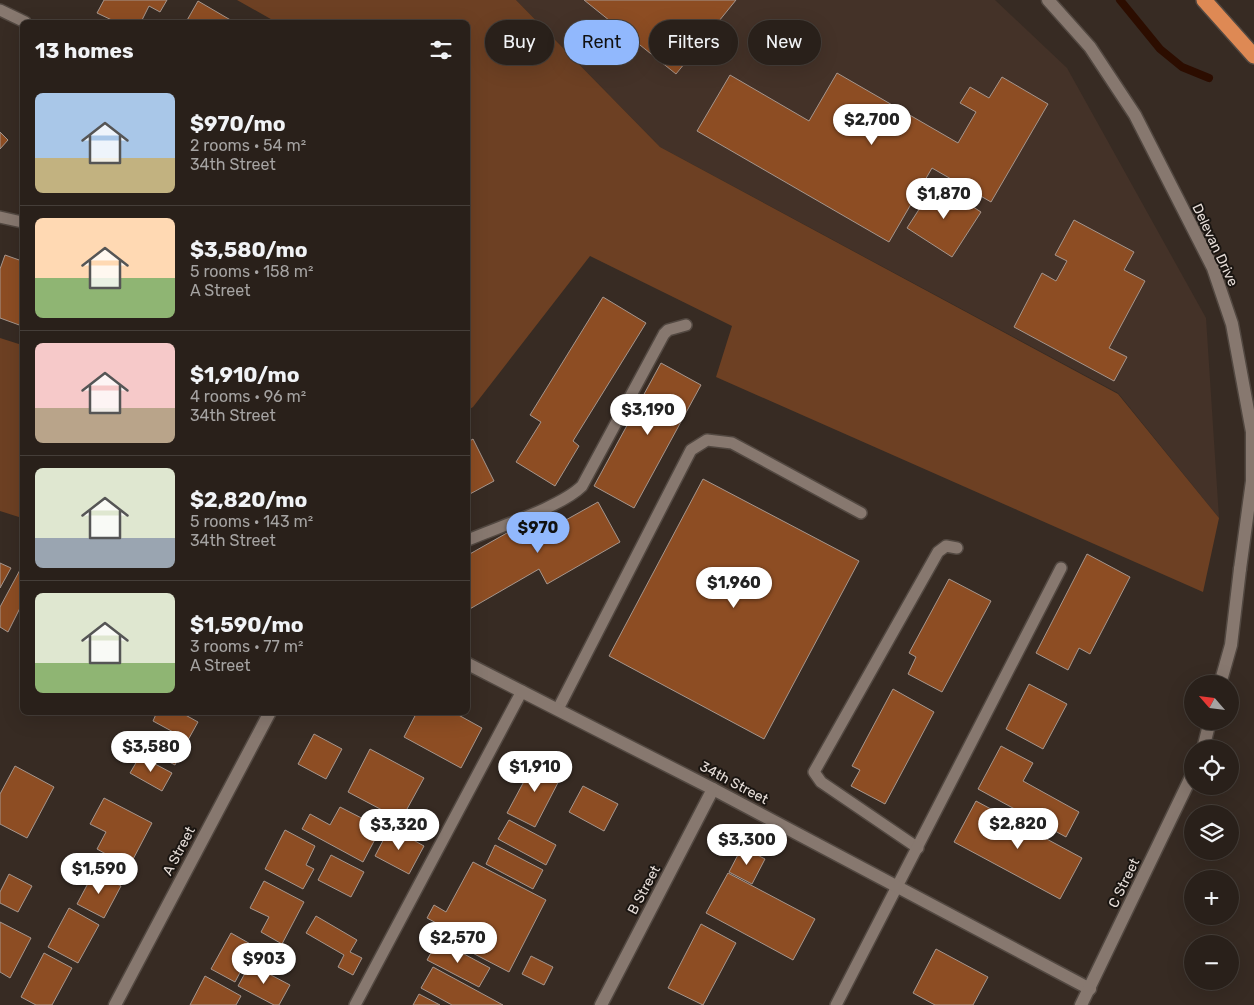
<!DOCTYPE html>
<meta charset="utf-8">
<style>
body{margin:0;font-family:Rubik,sans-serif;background:#352d27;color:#f1f3f6;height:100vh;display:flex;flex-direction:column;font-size:19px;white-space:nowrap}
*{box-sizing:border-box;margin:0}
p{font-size:16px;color:#a5a3a2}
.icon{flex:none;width:28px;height:28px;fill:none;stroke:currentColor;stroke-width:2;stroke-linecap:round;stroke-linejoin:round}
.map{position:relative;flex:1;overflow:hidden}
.panel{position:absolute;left:20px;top:20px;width:450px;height:695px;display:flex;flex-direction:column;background:#29201a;border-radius:8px;box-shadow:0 5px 20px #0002,0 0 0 1px #453e39}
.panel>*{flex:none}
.hud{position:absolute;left:485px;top:20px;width:475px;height:45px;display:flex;gap:10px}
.needle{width:32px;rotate:298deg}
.tools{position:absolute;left:1184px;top:675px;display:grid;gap:10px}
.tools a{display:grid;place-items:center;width:55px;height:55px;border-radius:50%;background:#29201a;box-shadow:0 5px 20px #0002,0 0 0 1px #453e39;font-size:25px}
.price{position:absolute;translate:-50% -42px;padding:0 11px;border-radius:18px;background:#fff;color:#222;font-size:16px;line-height:32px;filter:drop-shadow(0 1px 2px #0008)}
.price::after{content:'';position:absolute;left:50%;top:30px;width:15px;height:11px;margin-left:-8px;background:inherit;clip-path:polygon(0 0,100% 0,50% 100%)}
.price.on{background:#91b8fd;color:#111}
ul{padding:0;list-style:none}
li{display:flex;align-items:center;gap:15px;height:125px;padding:0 15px}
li+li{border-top:1px solid #453e39}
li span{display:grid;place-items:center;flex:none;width:140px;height:100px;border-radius:8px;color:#555}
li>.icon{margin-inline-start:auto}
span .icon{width:60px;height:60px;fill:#fffc;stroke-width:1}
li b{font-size:21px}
h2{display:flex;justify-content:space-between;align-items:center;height:60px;padding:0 15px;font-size:21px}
.pill{padding:0 18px;border-radius:22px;background:#29201a;box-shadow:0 5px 20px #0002,0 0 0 1px #453e39;font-size:18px;line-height:45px}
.pill.on{background:#91b8fd;color:#111}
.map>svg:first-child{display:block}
.built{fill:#443228}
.green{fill:#6d4023}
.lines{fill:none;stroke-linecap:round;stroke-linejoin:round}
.stream{stroke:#2c0d00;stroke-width:8}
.building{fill:#8d4d23;stroke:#a6968d}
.service-casing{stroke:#524841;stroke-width:14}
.minor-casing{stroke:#524841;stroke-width:15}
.tertiary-casing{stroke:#524841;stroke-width:15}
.motorway-casing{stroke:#524841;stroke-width:18}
.service{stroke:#87786f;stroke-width:11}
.minor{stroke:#87786f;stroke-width:12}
.tertiary{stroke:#87786f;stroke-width:12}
.motorway{stroke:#de8954;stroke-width:15}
.labels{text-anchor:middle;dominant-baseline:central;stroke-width:4;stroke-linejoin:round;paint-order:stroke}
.street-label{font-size:14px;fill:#e7ded9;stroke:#1a1511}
</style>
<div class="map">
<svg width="1254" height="1005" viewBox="0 0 1254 1005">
<rect width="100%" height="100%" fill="#372b23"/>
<polygon class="built" points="516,0 995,0 1067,68 1206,318 1219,518 1118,393 660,147"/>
<g class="green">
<polygon points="237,0 516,0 660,147 1118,394 1219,518 1203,592 716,377 732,326 590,256 473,407 468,410 468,22 276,22"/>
<polygon points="0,338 22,345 22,518 0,511"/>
</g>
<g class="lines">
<polyline class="stream" points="1120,0 1160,49 1182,67 1209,78"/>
</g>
<g class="building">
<polygon points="104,0 167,0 160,12 149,6 141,22 116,22 97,13"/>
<polygon points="584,0 736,0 676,74"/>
<polygon points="198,1 234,22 186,22"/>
<polygon points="837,73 958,143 976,112 960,103 970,87 989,98 1002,77 1048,104 991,202 932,168 889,242 697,131 730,75 809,121"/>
<polygon points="0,132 8,140 0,149"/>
<polygon points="936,183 981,212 952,257 907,228"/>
<polygon points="1074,220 1134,252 1124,270 1145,281 1109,348 1127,357 1114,381 1014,327 1042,273 1056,281 1067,261 1055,255"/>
<polygon points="5,255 22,261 22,326 0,318 0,269"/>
<polygon points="603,297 646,323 573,441 579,446 555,486 516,462 541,422 530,415"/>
<polygon points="661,363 701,385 634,508 594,486"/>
<polygon points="473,439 494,481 468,495 468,442"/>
<polygon points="703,479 859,561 764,739 609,656"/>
<polygon points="598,502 620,542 547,584 539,569 468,610 468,555 521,525 530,540"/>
<polygon points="1087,554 1130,577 1090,654 1079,648 1068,670 1036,653"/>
<polygon points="0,563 11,568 0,588"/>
<polygon points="21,568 22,604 8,632 0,627 0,607"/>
<polygon points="949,579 991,601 942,692 908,674 916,657 909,653"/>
<polygon points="1029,684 1067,704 1043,749 1006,729"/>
<polygon points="893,689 934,712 885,804 851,786 860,770 852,766"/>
<polygon points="157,712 180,712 198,722 188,740 153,721"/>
<polygon points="417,712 453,712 482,728 461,768 404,737"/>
<polygon points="158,733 184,747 175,765 148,751"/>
<polygon points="314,734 342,749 326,779 298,764"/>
<polygon points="1001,746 1033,763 1023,781 1079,812 1066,837 978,789"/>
<polygon points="370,749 424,778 401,820 348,792"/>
<polygon points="140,756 172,773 162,791 130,773"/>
<polygon points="536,759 563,773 535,827 507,813"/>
<polygon points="15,766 54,787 27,838 0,824 0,794"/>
<polygon points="583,786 618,804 604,831 569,812"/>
<polygon points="104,798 152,823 129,867 97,849 106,832 90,824"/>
<polygon points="976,801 1082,858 1060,899 954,842"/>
<polygon points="340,807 381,828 363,862 302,829 310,814 330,825"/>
<polygon points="509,820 556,845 546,865 498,839"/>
<polygon points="390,827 424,846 409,874 375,856"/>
<polygon points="285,830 315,846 306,865 314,869 303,889 265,869"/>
<polygon points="495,845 543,870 533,889 486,864"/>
<polygon points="742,847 765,859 752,884 729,872"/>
<polygon points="331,855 364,872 351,897 318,880"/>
<polygon points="473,862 546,900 509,972 436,934 440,925 427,918 434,905 446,912"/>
<polygon points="94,872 121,886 104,918 77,904"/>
<polygon points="728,873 815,919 793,960 706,913"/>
<polygon points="9,874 32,886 18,912 0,903 0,892"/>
<polygon points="264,881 304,902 282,944 261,932 269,917 250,908"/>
<polygon points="69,908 99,925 78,963 48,947"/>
<polygon points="316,916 357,940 350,952 362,958 353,975 338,967 344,955 306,933"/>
<polygon points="0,922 31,938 10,978 0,972"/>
<polygon points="701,924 736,943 703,1005 668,988"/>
<polygon points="231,933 254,946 235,982 211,969"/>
<polygon points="438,940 490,968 479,987 427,960"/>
<polygon points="936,949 988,977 973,1005 935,1005 913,993"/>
<polygon points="44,953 72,968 52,1005 36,1005 21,997"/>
<polygon points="531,956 553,967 544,985 522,974"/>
<polygon points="250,964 290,985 279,1005 274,1005 238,986"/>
<polygon points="433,967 503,1005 452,1005 421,988"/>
<polygon points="205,976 241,996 236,1005 190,1005"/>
<polygon points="419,994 440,1005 413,1005"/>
</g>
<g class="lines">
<g class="service-casing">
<g id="service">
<polyline points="0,10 25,22"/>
<polyline points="0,217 22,222"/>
<path d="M468,540c30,-13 93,-33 114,-54l82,-152 4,-4 18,-5"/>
<polyline points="558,709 691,450 707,440 732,443 861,513"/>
<polyline points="918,848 821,782 814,772 938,552 946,546 957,548"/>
<polyline points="355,1005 522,691"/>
<polyline points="836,1005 1061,568"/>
</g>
</g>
<g class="minor-casing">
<g id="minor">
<polyline points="1048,0 1090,47 1135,115 1213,268 1232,324 1252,432 1252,481 1240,569"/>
<polyline points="468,664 713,789 1090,989"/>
<polyline points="115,1005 270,712"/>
<polyline points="601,1005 713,789"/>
</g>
</g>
<g class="tertiary-casing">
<g id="tertiary">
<polyline points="1220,684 1231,645 1240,569"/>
<polyline points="1203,749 1210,721"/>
<polyline points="1081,1005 1192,775"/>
</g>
</g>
<g class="motorway-casing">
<polyline id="motorway" points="1204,0 1254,56"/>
</g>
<use href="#service" class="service"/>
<use href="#minor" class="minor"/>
<use href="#tertiary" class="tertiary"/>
<use href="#motorway" class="motorway"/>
</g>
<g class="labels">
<g class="street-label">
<text transform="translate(1215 245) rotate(65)">Delevan Drive</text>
<text transform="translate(734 783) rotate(28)">34th Street</text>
<text transform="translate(179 851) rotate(-62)">A Street</text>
<text transform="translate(1124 883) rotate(-64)">C Street</text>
<text transform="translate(644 890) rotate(-62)">B Street</text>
</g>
</g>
</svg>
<div class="tools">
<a><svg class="needle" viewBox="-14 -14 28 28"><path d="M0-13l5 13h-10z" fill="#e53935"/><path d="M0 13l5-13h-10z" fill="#a5a3a2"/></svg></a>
<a><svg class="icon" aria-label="locate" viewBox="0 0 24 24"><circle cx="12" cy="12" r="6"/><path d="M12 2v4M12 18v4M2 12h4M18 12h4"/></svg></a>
<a><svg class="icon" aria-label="layers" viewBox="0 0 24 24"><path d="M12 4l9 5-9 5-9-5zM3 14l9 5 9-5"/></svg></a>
<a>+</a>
<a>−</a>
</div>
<b class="price" style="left:872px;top:146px">$2,700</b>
<b class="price" style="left:944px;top:220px">$1,870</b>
<b class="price" style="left:648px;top:436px">$3,190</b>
<b class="price on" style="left:538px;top:554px">$970</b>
<b class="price" style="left:734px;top:609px">$1,960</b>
<b class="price" style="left:151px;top:773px">$3,580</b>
<b class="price" style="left:535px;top:793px">$1,910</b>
<b class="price" style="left:1018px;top:850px">$2,820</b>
<b class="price" style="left:399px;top:851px">$3,320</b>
<b class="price" style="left:747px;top:866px">$3,300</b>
<b class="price" style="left:99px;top:895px">$1,590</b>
<b class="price" style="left:458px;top:964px">$2,570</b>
<b class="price" style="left:264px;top:985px">$903</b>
<div class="hud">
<a class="pill">Buy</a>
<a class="pill on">Rent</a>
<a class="pill">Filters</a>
<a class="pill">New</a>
</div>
<section class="panel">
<h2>13 homes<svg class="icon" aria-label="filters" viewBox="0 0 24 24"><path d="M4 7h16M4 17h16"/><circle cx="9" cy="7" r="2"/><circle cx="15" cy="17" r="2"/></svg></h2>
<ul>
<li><span style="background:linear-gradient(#a9c7e8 65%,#c2b280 0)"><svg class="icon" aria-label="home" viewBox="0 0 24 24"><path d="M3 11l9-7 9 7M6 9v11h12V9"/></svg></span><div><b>$970/mo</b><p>2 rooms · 54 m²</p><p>34th Street</p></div></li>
<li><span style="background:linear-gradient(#ffd9b3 60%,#8fb573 0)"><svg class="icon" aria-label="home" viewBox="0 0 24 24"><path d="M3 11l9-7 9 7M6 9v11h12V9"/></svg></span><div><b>$3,580/mo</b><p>5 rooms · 158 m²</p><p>A Street</p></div></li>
<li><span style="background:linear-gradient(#f6c9c9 65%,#b9a48a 0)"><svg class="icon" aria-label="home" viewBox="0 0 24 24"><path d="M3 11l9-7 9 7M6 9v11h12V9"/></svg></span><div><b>$1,910/mo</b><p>4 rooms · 96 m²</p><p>34th Street</p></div></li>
<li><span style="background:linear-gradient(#dfe7d0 70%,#9aa5b1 0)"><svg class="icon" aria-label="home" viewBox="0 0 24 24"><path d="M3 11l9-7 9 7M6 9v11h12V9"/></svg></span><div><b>$2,820/mo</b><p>5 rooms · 143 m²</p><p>34th Street</p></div></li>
<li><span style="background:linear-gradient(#dfe7d0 70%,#8fb573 0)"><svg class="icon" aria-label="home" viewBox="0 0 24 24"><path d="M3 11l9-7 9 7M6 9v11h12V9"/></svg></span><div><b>$1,590/mo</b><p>3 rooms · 77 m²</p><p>A Street</p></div></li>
</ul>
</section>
</div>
